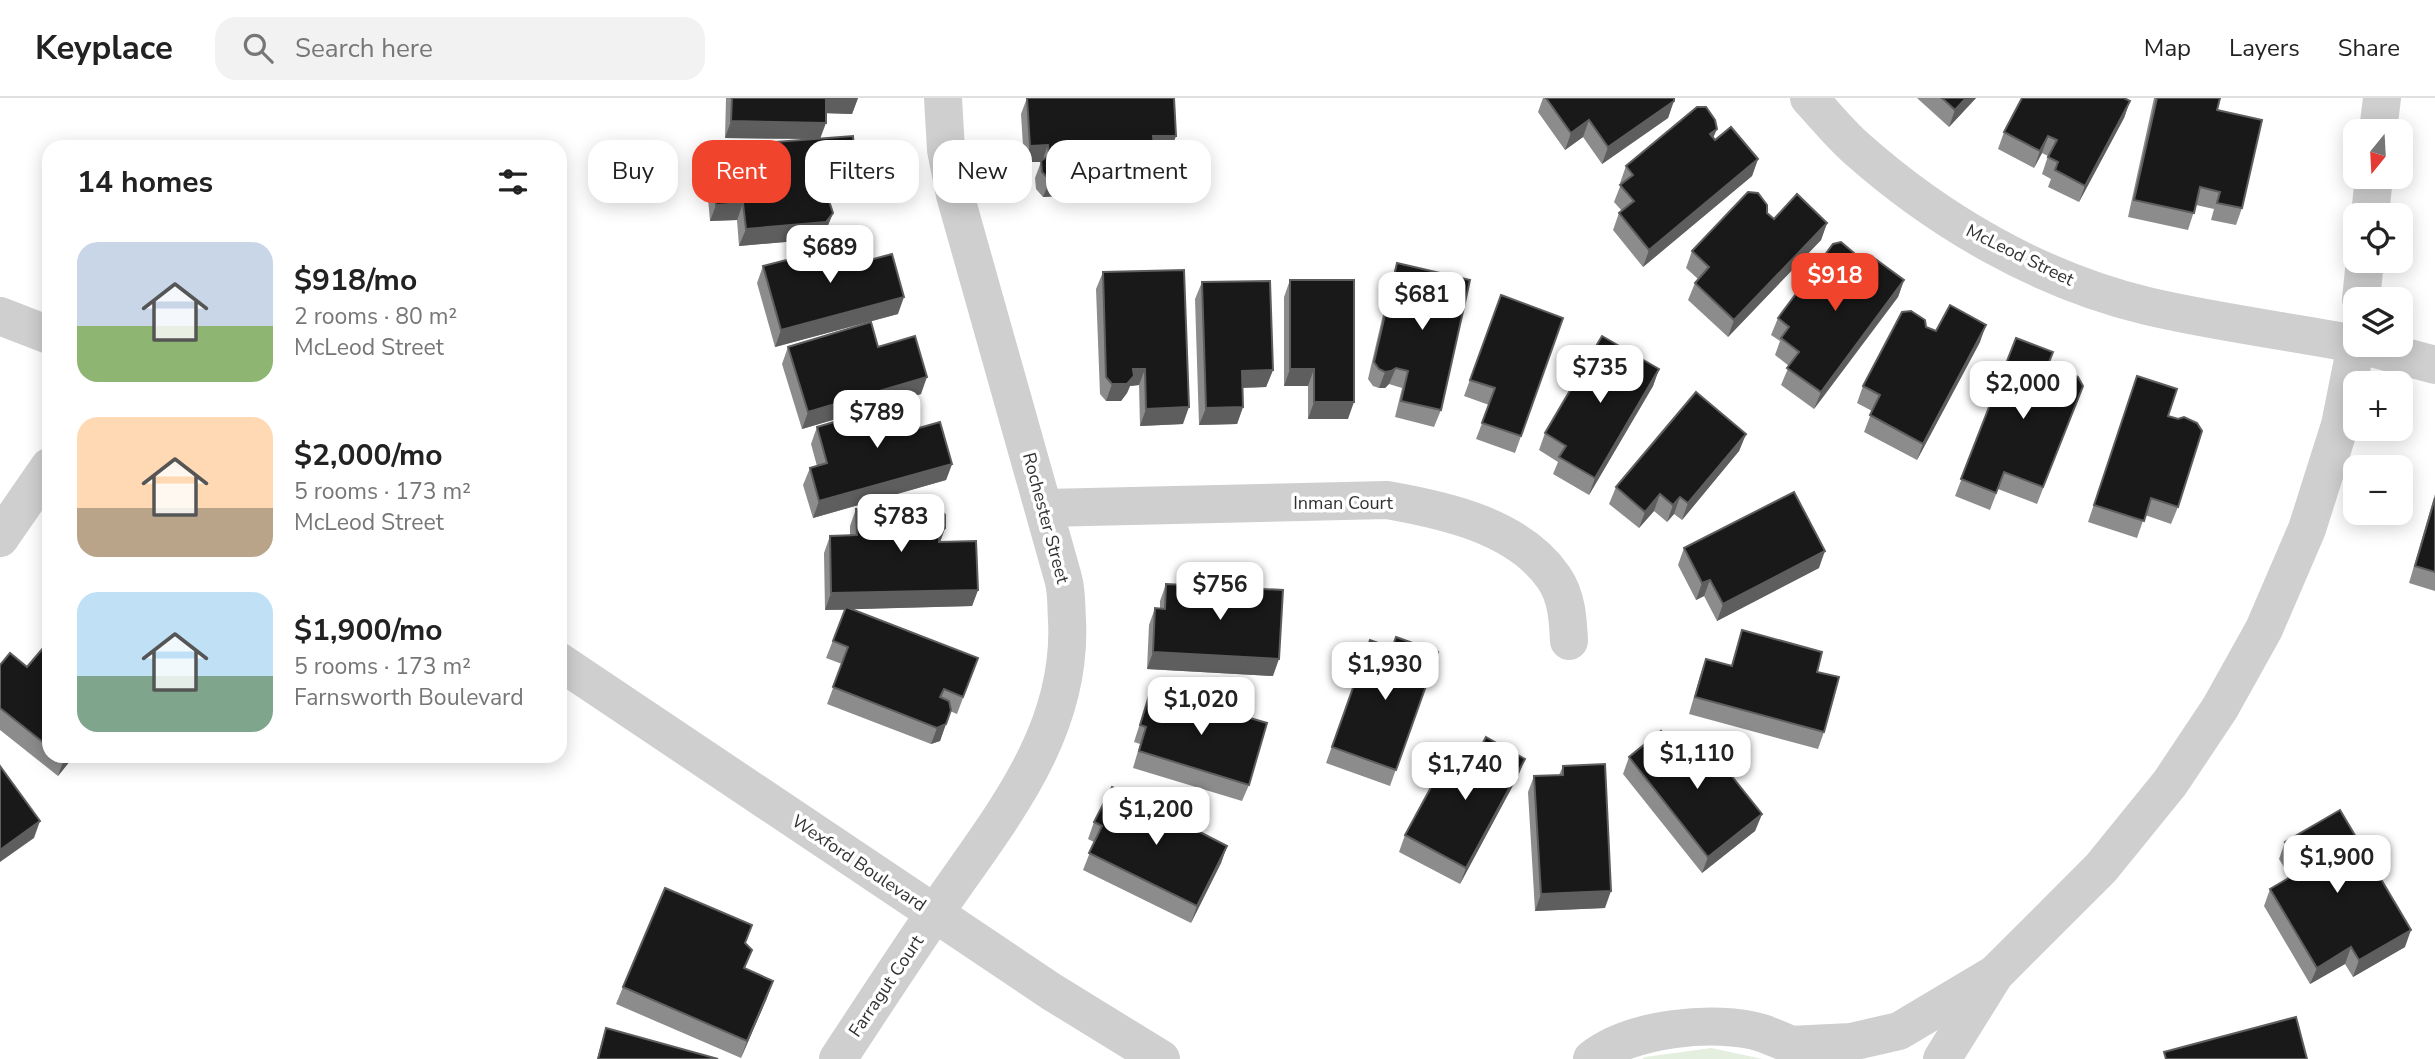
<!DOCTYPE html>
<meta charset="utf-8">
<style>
body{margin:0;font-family:"Nunito Sans",sans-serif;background:#f2f2f2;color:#222;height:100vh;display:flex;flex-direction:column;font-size:26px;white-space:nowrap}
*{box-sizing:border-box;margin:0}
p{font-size:23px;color:#767676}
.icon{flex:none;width:38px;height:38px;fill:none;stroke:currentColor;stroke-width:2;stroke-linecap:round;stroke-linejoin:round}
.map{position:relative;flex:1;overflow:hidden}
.details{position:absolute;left:42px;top:42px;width:525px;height:623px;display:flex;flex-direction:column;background:#fff;border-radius:21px;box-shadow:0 4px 18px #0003}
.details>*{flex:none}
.top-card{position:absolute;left:588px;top:42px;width:665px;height:63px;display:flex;gap:14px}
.needle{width:46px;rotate:198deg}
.fabs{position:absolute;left:2343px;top:21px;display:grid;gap:14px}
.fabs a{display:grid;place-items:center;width:70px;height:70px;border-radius:14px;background:#fff;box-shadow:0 4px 18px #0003;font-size:35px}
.price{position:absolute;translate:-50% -60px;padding:0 16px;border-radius:14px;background:#fff;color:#222;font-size:23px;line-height:46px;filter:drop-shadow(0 2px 4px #0008)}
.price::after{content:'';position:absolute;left:50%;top:42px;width:21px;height:16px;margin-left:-10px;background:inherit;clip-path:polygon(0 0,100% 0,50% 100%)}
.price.active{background:#f1442c;color:#fff}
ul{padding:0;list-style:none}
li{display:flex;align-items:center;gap:21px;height:175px;padding:0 35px}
li span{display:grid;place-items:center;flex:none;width:196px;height:140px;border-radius:21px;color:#555}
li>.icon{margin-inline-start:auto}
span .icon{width:84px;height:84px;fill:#fffc;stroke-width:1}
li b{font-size:30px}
h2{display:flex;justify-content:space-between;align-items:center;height:84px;padding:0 35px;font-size:30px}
.pill{padding:0 24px;border-radius:21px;background:#fff;box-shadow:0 4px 18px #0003;font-size:24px;line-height:63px}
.pill.active{background:#f1442c;color:#fff}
header{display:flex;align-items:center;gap:42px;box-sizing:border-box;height:98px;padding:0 35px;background:#fff;border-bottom:2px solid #e0e0e0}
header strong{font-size:33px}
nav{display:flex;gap:38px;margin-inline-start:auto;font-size:24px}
.search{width:490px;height:63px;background:#f2f2f2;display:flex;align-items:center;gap:18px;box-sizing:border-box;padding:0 24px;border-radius:21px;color:#767676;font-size:26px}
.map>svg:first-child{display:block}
.green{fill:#e5efe0}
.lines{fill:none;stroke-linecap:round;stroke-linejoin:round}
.minor{stroke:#cfcfcf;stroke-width:38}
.wall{fill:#8c8c8c}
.shaded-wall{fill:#5e5e5e}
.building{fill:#191919;stroke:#5e5e5e;stroke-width:2}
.labels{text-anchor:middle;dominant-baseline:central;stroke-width:7;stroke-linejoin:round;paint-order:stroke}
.street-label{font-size:18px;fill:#323232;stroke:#fff}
</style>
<header>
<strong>Keyplace</strong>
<div class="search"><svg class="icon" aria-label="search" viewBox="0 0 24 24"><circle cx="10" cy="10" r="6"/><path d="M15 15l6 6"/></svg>Search here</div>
<nav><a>Map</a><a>Layers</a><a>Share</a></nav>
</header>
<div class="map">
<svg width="2435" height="961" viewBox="0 0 2435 961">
<rect width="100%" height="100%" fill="#fff"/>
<polygon class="green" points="1711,950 1763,961 1642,961 1645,959"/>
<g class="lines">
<g class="minor">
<path d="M1809,0c15,16 30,35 47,50 82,73 183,132 291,158 68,16 140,25 209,38"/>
<polyline points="2378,33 2382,0"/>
<polyline points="2370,117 2374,79"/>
<polyline points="2361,201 2365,163"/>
<polyline points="0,218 49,237"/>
<polyline points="2360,247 2435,267"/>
<path d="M1045,410l342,-8c57,10 132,26 167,78 13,19 14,42 15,63"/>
<polyline points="0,440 49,369"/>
<polyline points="560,564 1052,894 1161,961"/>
<polyline points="1790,947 1851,944 1899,933 1993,877"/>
<path d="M838,961c32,-49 64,-98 97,-146 61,-90 138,-177 132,-293 -1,-14 0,-29 -4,-42l-108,-383 -9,-45 -3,-52"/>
<path d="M1592,961c38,-31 124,-40 170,-26 17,6 34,14 50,21l7,5"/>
<polyline points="1942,961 1995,876 2101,770 2170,685 2220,610 2264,531 2307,431 2340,327 2356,247"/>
</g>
</g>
<g class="wall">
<polygon points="726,0 858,0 852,16 826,15 820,41 851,98 826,100 833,115 826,132 820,141 739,148 737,122 710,123 705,66 711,49 814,41 725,40"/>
<polygon points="1027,0 1170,55 1154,55 1149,77 1139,78 1133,94 1043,99 1036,91 1035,80 1041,64 1024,64 1021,16"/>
<polygon points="1543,0 1674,0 1668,20 1602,66 1583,39 1565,52 1538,14"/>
<polygon points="1917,0 1976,0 1949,29"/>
<polygon points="2154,0 2220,0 2217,12 2242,110 2236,127 2211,122 2214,111 2196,107 2188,132 2128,119"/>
<polygon points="2130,3 2124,20 2079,104 2048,89 2051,81 2042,76 2048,58 2042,55 2034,70 1998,51 2004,34"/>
<polygon points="1713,40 1715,42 1758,61 1752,78 1643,169 1613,132 1619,115 1622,113 1614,104 1621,86 1620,85 1626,68"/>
<polygon points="1767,115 1774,121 1827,125 1821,142 1728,239 1688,202 1695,185 1698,181 1686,170 1692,153"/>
<polygon points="1397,165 1441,312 1434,329 1395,319 1402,290 1389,286 1385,290 1379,290 1373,288 1368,281 1391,182"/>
<polygon points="1856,165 1853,173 1858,176 1904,182 1898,199 1814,311 1781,287 1789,268 1775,257 1780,243 1771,237 1778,220"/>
<polygon points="855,166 898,216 775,249 757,185 763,168"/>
<polygon points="1103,174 1183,326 1140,328 1139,287 1130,288 1127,295 1121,303 1106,303 1100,296 1096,191"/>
<polygon points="1290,182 1348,321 1308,321 1308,288 1284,288 1284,199"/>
<polygon points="1202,184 1273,272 1266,289 1243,290 1243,309 1237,326 1199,327 1195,201"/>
<polygon points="1501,197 1563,220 1515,355 1476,341 1489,307 1464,298"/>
<polygon points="1926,229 1936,233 1980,244 1917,362 1864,334 1872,313 1857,305 1863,288"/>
<polygon points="2016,240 2044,280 2052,283 2083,288 2037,406 1998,391 1990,412 1955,398"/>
<polygon points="788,249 878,249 921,296 802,331 782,266"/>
<polygon points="1659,271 1653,288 1589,397 1553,376 1558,364 1539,352 1545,335"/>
<polygon points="2137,278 2168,318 2178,409 2171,426 2145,417 2137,440 2088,424"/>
<polygon points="817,329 919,330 952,366 946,382 813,420 803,387 810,370 817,368 811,346"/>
<polygon points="1746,336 1739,353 1682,422 1674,416 1667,424 1654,413 1639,430 1609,406 1616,389"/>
<polygon points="2435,396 2435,493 2409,485"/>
<polygon points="856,411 945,430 940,444 978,492 972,508 851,511 978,560 957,616 950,613 940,643 931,646 827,606 842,566 826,560 845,512 825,512 824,455 830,438 850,437 850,428"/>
<polygon points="1684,450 1819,470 1717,523 1704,498 1696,502 1678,467"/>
<polygon points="1166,486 1273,578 1147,571 1149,527 1155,510 1160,511 1160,503"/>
<polygon points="1742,532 1817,574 1824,634 1818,651 1689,616 1700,578 1706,561 1731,568"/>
<polygon points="1370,542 1392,550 1438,554 1390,688 1326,665"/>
<polygon points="49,543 49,658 74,658 58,678 0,632 0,567 27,569"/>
<polygon points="1151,591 1249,687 1242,703 1133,670 1140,646 1134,644"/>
<polygon points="1680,658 1762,716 1755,733 1702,775 1623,676 1629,659"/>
<polygon points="1525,661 1518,678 1460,786 1399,754 1405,737 1470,670"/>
<polygon points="1563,668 1605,810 1535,813 1528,694 1534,678 1559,677"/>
<polygon points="1094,724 1227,748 1221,765 1191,825 1083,772 1094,744 1088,741"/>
<polygon points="2285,744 2405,849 2353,879 2345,866 2310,886 2264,808 2270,791 2290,779 2279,761"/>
<polygon points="746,846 745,871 767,900 741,960 616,906 623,889"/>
<polygon points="606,930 718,961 597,961"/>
</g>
<g class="shaded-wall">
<polygon points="826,0 858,0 852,16 820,15"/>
<polygon points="1966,0 1976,0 1949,29 1955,12"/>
<polygon points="1674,3 1668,20 1602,66 1608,49"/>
<polygon points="2130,3 2124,20 2079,104 2085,88"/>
<polygon points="1589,22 1583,39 1565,52 1571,35"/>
<polygon points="731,23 826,25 820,41 725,40"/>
<polygon points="1717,31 1710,47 1710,36"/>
<polygon points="1153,38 1176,38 1170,55 1147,55"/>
<polygon points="2048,38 2042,55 2034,70 2040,53"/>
<polygon points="1048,47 1042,64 1024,64 1030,48"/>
<polygon points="1139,61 1155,61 1149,77 1139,78 1133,94 1043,99 1050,82"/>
<polygon points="1758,61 1752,78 1643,169 1649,152"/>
<polygon points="857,82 851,98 817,101 823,84"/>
<polygon points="743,105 737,122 710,123 716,107"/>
<polygon points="833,115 826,132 820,141 739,148 746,131"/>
<polygon points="1827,125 1821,142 1728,239 1734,222"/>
<polygon points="1904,182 1898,199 1814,311 1821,294"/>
<polygon points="904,199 898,216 775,249 781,232"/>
<polygon points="1986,227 1980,244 1917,362 1923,346"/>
<polygon points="1396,270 1389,286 1385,290 1379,290 1385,274"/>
<polygon points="1133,271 1145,271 1139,287 1130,288 1127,295 1121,303 1106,303 1112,286"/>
<polygon points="1290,271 1314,271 1308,288 1284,288"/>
<polygon points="1659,271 1653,288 1589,397 1595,380"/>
<polygon points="1273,272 1266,289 1236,290 1242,273"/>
<polygon points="927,279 921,296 802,331 808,314"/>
<polygon points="1314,304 1354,304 1348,321 1308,321"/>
<polygon points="1189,309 1183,326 1140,328 1146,311"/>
<polygon points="1243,309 1237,326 1199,327 1206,310"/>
<polygon points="1746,336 1739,353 1682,422 1688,405"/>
<polygon points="952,366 946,382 813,420 819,403"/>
<polygon points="1660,396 1654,413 1639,430 1645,414"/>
<polygon points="1680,399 1674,416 1667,424 1673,407"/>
<polygon points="945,430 939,447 939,435"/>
<polygon points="1825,453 1819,470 1717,523 1723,506"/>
<polygon points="1710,482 1704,498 1696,502 1702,485"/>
<polygon points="978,492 972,508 825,512 831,495"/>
<polygon points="1153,554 1279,561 1273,578 1147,571"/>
<polygon points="946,626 940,643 931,646 937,630"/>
<polygon points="67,658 74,658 58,678 64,661"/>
<polygon points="1525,661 1518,678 1460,786 1466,770"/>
<polygon points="1762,716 1755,733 1702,775 1708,759"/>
<polygon points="40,723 34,740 0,764 0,752"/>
<polygon points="1227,748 1221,765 1191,825 1197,808"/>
<polygon points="1611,793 1605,810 1535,813 1541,796"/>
<polygon points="2411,832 2405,849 2353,879 2359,862"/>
<polygon points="2351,849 2345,866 2310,886 2317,870"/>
<polygon points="773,883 767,900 741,960 747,943"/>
</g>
<g class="building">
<polygon points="732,0 826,0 826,25 731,23"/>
<polygon points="1027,0 1174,0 1176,38 1153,38 1155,61 1139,61 1139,77 1050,82 1042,74 1041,63 1049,57 1048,47 1030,48"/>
<polygon points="1546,0 1674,0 1674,3 1608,49 1589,22 1571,35"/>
<polygon points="1942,0 1966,0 1955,12"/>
<polygon points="2022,0 2124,0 2130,3 2085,88 2055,72 2058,64 2048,59 2057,42 2048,38 2040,53 2004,34"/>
<polygon points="2157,0 2220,0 2217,12 2262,22 2242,110 2217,105 2220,94 2200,89 2194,115 2134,102"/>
<polygon points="1697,9 1706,9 1715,22 1717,31 1710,36 1715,42 1731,29 1758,61 1649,152 1619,115 1634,103 1620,87 1633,77 1626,68"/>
<polygon points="853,38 857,82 823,84 824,98 830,106 833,115 826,124 746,131 743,105 716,107 711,49"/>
<polygon points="1748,94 1758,95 1767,107 1767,115 1774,121 1797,96 1827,125 1734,222 1695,185 1709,169 1692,153"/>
<polygon points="1841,144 1854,155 1856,165 1851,172 1858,176 1871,158 1904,182 1821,294 1787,270 1799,254 1781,240 1789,229 1778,220 1833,146"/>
<polygon points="849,146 855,166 892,156 904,199 781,232 763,168"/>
<polygon points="1397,165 1470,182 1441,312 1401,303 1408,273 1396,270 1391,273 1385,274 1379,271 1374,264"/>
<polygon points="1184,172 1189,309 1146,311 1145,271 1133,271 1134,278 1127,286 1112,286 1106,279 1103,174"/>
<polygon points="1290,182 1354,182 1354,304 1314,304 1314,271 1290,271"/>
<polygon points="1270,183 1273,272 1242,273 1243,309 1206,310 1202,184"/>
<polygon points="1501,197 1563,220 1521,338 1482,325 1495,290 1470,282"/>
<polygon points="1950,207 1986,227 1923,346 1870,317 1880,297 1863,288 1902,214 1911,213 1925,222 1926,229 1936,233"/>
<polygon points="871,224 878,249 915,238 927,279 808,314 788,249"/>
<polygon points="1602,238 1659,271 1595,380 1559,359 1566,348 1545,335"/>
<polygon points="2016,240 2053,254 2043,280 2052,283 2055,276 2066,273 2078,279 2083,288 2043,389 2004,374 1996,395 1961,381"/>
<polygon points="2137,278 2177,291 2168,318 2178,321 2184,319 2197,325 2202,333 2178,409 2151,400 2144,423 2094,407"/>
<polygon points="1696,294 1746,336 1688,405 1680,399 1673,407 1660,396 1645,414 1616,389"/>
<polygon points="910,302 919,330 940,324 952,366 819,403 810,370 827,365 817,329"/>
<polygon points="1794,394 1825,453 1723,506 1710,482 1702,485 1684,450"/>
<polygon points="2435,400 2435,474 2415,468"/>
<polygon points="938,409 945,417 945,430 939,435 939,444 976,443 978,492 831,495 830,438 857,437 856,411"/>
<polygon points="1166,486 1283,492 1279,561 1153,554 1155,510 1165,511"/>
<polygon points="846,509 978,560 963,599 944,591 940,599 949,603 951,612 946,626 937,630 833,589 848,549 833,543"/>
<polygon points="1742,532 1822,554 1817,574 1839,579 1824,634 1695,599 1706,561 1732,568"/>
<polygon points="1396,539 1438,554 1396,672 1332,649 1370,542 1392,550"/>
<polygon points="49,543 49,649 0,610 0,567 10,555 27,569"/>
<polygon points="1151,591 1267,625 1249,687 1139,653 1146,629 1140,627"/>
<polygon points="1661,633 1680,658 1702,641 1762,716 1708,759 1629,659"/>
<polygon points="1486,639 1525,661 1466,770 1405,737 1448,658 1470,670"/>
<polygon points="1605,666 1611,793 1541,796 1534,678 1563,677 1563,668"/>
<polygon points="0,668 40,723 0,752"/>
<polygon points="1112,689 1227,748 1197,808 1089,755 1102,728 1094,724"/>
<polygon points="2340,712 2411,832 2359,862 2351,849 2317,870 2270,791 2302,772 2285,744"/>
<polygon points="665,790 752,827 745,845 752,852 744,870 773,883 747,943 623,889"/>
<polygon points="2296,919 2307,961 2166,961 2164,954"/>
<polygon points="606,930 718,961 598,961"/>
</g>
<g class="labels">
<g class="street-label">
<text transform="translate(2020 157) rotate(26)">McLeod Street</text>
<text x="1343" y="405">Inman Court</text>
<text transform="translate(1046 420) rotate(75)">Rochester Street</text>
<text transform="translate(859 765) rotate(34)">Wexford Boulevard</text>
<text transform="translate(886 888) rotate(-56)">Farragut Court</text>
</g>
</g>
</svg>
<div class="fabs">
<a><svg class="needle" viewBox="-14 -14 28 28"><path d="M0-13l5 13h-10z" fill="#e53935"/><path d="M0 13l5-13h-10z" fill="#767676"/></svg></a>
<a><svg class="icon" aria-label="locate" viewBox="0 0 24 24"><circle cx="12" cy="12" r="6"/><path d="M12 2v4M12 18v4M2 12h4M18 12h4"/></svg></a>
<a><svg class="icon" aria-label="layers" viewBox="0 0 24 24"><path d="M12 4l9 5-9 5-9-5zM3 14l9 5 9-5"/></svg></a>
<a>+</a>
<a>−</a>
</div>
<b class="price" style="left:830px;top:187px">$689</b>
<b class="price active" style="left:1835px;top:215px">$918</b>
<b class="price" style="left:1422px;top:234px">$681</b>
<b class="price" style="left:1600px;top:307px">$735</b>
<b class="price" style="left:2023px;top:323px">$2,000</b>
<b class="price" style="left:877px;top:352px">$789</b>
<b class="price" style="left:901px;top:456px">$783</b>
<b class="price" style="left:1220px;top:524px">$756</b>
<b class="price" style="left:1385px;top:604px">$1,930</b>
<b class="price" style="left:1201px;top:639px">$1,020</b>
<b class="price" style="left:1697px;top:693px">$1,110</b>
<b class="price" style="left:1465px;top:704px">$1,740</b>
<b class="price" style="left:1156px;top:749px">$1,200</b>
<b class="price" style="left:2337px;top:797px">$1,900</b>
<div class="top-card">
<a class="pill">Buy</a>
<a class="pill active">Rent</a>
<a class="pill">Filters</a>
<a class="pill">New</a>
<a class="pill">Apartment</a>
</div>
<section class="details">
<h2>14 homes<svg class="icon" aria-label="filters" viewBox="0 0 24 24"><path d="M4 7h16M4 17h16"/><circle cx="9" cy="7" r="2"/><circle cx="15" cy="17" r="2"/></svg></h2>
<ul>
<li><span style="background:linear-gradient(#c9d6e8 60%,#8fb573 0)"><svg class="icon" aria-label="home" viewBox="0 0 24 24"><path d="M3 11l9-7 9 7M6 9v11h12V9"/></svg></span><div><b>$918/mo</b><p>2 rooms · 80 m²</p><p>McLeod Street</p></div></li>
<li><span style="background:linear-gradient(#ffd9b3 65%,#b9a48a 0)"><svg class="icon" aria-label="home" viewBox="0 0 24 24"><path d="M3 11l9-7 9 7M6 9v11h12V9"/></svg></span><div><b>$2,000/mo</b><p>5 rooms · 173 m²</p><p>McLeod Street</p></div></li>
<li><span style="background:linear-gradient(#bfe0f5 60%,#7fa58c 0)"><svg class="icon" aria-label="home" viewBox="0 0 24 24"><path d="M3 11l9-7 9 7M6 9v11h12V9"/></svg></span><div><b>$1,900/mo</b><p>5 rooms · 173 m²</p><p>Farnsworth Boulevard</p></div></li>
</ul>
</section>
</div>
